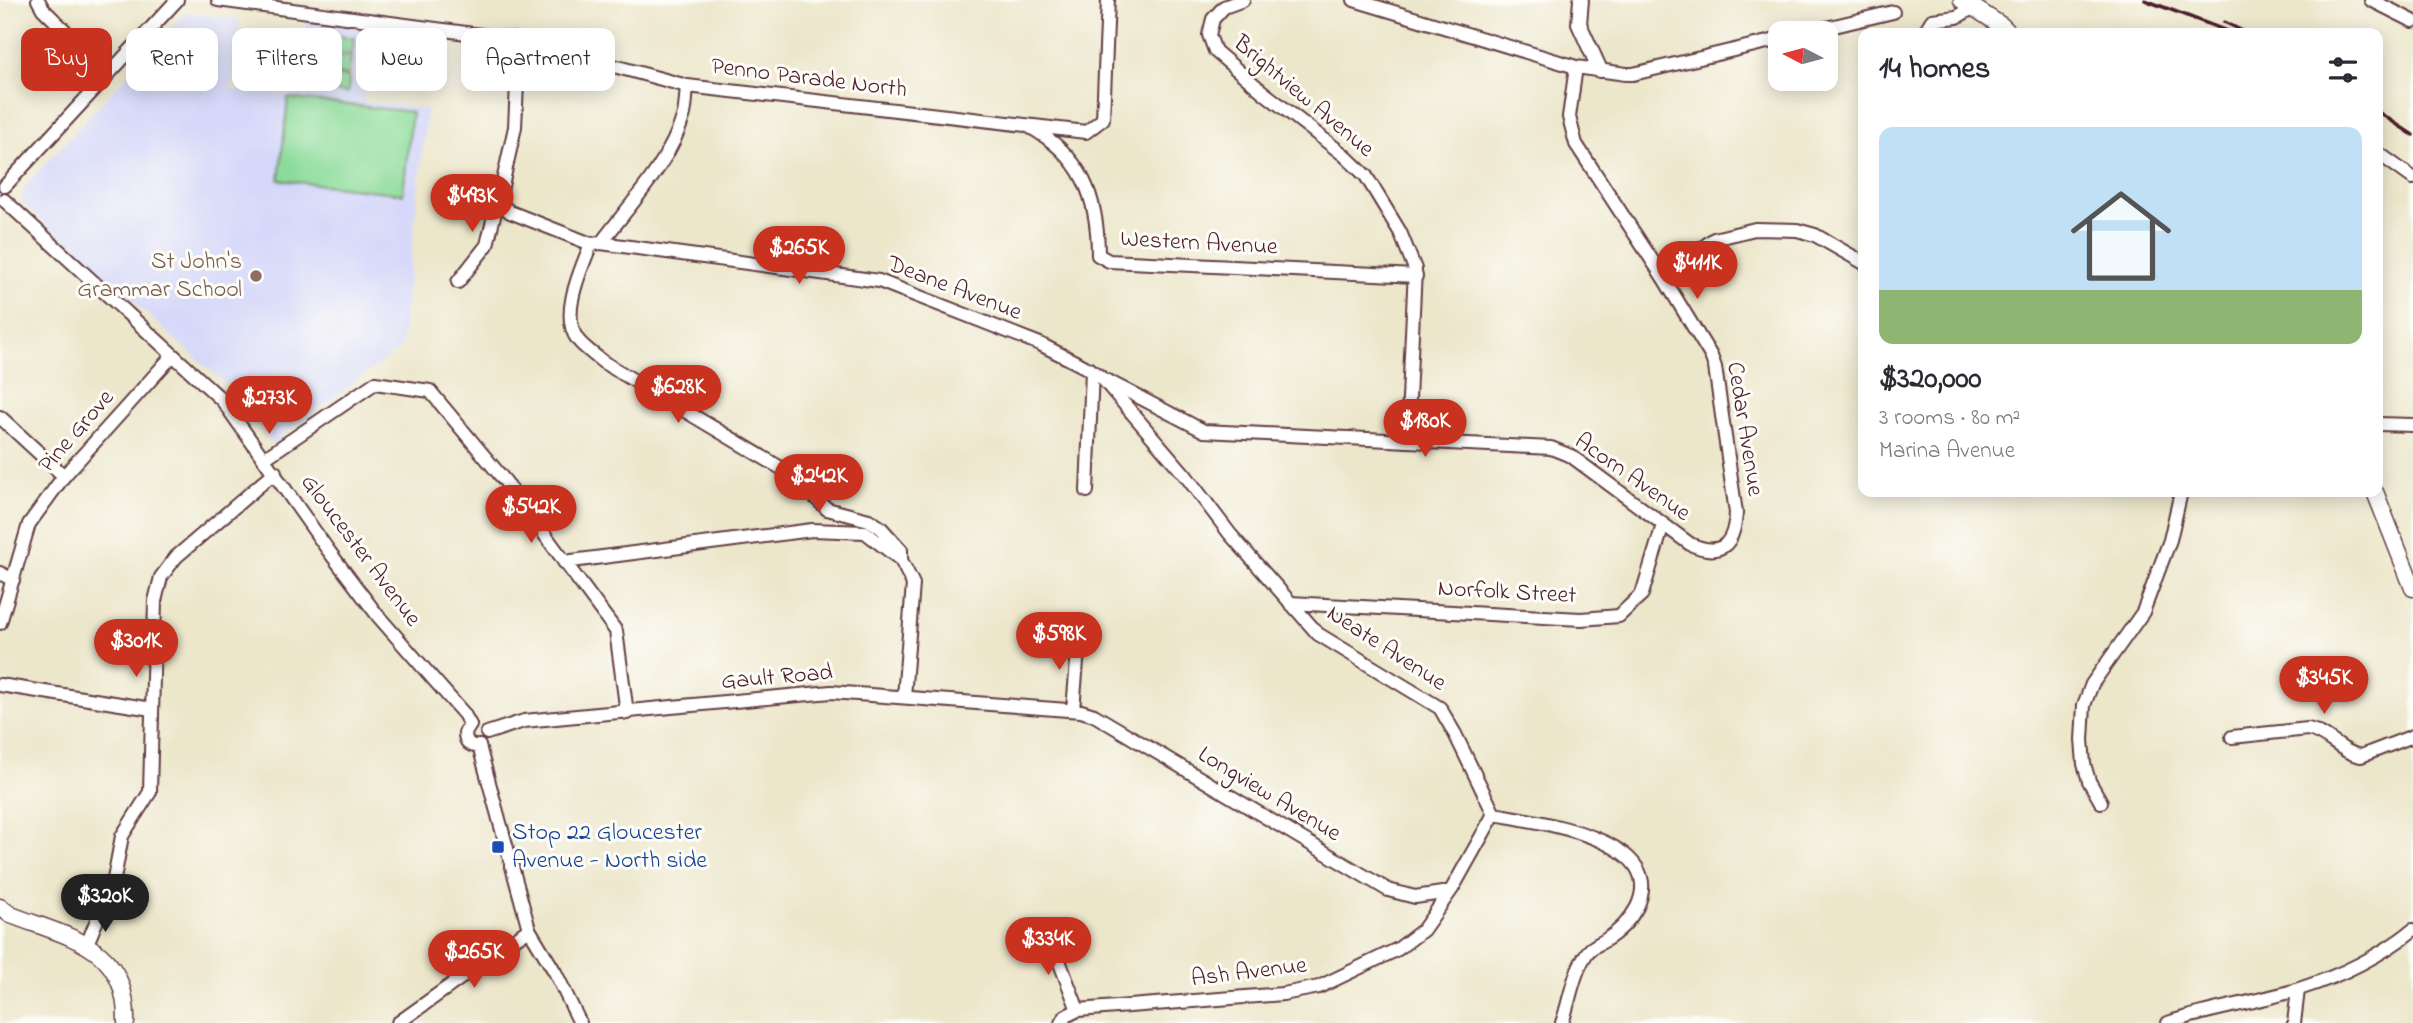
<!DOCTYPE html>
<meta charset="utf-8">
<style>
body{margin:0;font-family:"Indie Flower",sans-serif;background:#f2f2f3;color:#2b2b33;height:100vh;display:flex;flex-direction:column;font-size:26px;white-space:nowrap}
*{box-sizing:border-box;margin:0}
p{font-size:23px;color:#7c7c81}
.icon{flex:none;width:38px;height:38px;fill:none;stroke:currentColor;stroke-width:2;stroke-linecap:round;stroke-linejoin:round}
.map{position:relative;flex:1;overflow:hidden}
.details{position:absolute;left:1858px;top:28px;width:525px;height:469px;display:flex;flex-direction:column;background:#fff;border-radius:14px;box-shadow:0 4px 18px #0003}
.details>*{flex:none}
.top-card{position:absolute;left:21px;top:28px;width:665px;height:63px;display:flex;gap:14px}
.needle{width:46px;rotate:276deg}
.buttons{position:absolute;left:1768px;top:21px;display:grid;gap:14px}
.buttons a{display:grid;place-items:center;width:70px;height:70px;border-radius:14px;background:#fff;box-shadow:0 4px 18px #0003;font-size:35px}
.price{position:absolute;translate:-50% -60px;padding:0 16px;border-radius:24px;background:#c8321e;color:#fff;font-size:23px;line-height:46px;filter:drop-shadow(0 2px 4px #0008)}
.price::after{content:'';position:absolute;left:50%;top:42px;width:21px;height:16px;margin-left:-10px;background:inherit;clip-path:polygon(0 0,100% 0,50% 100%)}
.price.selected{background:#222;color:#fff}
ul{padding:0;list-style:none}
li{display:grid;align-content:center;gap:14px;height:371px;padding:0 21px}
li span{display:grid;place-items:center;height:217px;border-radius:14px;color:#555}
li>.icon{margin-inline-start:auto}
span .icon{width:126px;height:126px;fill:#fffc;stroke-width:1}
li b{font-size:30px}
h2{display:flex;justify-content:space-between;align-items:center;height:84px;padding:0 21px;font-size:30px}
.chip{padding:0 24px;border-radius:14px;background:#fff;box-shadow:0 4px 18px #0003;font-size:24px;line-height:63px}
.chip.selected{background:#c8321e;color:#fff}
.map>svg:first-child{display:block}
.built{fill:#d5d8f9}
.green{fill:#8bdb9a;stroke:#6a7d62;stroke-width:2}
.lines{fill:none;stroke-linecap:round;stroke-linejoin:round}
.minor-casing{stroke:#623d43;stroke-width:16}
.tertiary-casing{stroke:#623d43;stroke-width:18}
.secondary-casing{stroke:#623d43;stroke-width:19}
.minor{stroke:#fff;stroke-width:12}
.tertiary{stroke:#fff;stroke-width:14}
.secondary{stroke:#fff;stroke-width:16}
.rail{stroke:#4a1f2b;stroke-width:3.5}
.education-dot{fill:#8d6e63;stroke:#fdfcf7;stroke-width:2.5}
.transit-dot{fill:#1a4fb4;stroke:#fdfcf7;stroke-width:2.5}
.labels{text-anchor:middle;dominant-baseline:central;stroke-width:6;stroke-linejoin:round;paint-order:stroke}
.street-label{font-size:24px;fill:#4a1f2b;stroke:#fdfcf7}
.education-label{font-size:24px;fill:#785e54;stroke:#fdfcf7;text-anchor:end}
.transit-label{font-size:24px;fill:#164399;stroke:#fdfcf7;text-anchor:start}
</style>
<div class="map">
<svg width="2413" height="1023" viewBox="0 0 2413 1023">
<rect width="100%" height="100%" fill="#fdfcf7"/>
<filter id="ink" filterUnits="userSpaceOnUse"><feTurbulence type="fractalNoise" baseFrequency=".0143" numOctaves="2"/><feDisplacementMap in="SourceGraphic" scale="14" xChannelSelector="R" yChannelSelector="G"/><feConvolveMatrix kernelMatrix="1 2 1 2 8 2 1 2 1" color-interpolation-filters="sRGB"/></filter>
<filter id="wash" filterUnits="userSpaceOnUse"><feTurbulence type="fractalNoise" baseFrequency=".00686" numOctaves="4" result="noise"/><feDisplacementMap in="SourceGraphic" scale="28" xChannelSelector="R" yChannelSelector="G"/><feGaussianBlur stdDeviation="1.57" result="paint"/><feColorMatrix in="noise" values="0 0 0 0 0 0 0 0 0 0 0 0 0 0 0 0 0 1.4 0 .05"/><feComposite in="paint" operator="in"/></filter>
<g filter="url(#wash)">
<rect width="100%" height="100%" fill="#ece6ca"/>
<polygon class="built" points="186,12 240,20 231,89 299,96 308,17 373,25 364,102 427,109 401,347 272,444 229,387 23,204 23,188"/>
<g class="green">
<polygon points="317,34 354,38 352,54 315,50"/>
<polygon points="314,53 351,57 349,75 312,71"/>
<polygon points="313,73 349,77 348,93 311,89"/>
<polygon points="288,98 412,112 403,194 279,180"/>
</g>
</g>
<g filter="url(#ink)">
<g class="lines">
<g class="minor-casing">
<g id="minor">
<polyline points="38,0 43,9 108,73"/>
<polyline points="218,0 519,40 687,86 1086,132 1103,119 1108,0"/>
<polyline points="1243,0 1224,7 1213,19 1209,35 1215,51 1263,92 1344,155 1366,176 1400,232 1415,269 1407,441"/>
<polyline points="1354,0 1576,67 1626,74 1633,74 1780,39"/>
<polyline points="2371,0 2413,21"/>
<polyline points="1805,33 1893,12"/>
<polyline points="1924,33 1932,20 1957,17 1974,7"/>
<path d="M519,40l-4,87 -15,68 2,10 8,7 81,32 10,-1 278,38 161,63 51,26 11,8 84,98 44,58 88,100 122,74 15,26 39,80c42,8 176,24 143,93 -8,15 -18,25 -33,34 -5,3 -13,6 -17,12 -14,20 -17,47 -25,70"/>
<path d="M1028,126c54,29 70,71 70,129l11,6 307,15"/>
<polyline points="2378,153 2413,178"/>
<polyline points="5,186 177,0"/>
<polyline points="4,200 222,400 328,550 378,616 464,714 470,725"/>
<path d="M601,243c30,-40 69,-80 83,-129 2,-9 2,-19 3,-28"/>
<path d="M591,244c-10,25 -32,72 -13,96 6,8 17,15 25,22l188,112 36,35 42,11 12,8 20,22v10"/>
<polyline points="1663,277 1714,239 1755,229 1797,230 1815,235 1864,263"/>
<polyline points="458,282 487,245 499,195"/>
<path d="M1108,381l96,50 347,17 20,8 119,88c32,14 44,0 46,-31l-21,-146 -4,-11 -48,-79 -87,-133 -7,-27 7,-50"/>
<polyline points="0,417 64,476"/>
<polyline points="2378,424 2413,425"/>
<polyline points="265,458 375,383 430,391 505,481 616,631 627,713"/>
<polyline points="1087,491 1092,371"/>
<polyline points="564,562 812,530 865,532 901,560 913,584 904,697"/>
<polyline points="0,573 13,580"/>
<polyline points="1290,603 1581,619 1619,616 1642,594 1663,525"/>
<polyline points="0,623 29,524 64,476 173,355"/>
<polyline points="0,685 152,709"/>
<polyline points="1073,710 1079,637"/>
<path d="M470,725l-5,8c0,9 5,14 14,13"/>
<polyline points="487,733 524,721 831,692 1081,711 1094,715 1388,890 1415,897 1449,892"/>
<path d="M2232,737l76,-8c20,4 33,24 53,27l52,-20"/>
<polyline points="479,746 529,929 555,972 580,1023"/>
<polyline points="2101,802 2089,781 2084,764 2082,740 2084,705 2092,684 2143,612 2170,540 2181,492"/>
<polyline points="1048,932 1078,1010"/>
<polyline points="87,944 114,879 122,836 150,792 155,601 161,577 176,557 275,472"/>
<polyline points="398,1023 529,929"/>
<polyline points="1061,1023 1066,1016 1078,1010 1283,994 1319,987 1398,949 1423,930 1452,889 1494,814"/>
<path d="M2168,1023c43,-15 88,-20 131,-34 41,-13 80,-32 114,-59"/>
<polyline points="2294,1023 2298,990"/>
</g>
</g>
<g class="tertiary-casing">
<polyline id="tertiary" points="1581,0 1579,24 1600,70"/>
</g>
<g class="secondary-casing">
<g id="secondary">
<polyline points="1962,0 2002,26 2009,33"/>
<polyline points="2375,492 2413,588"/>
<path d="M0,907l11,8c59,23 117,30 115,108"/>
</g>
</g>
<use href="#minor" class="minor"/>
<use href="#tertiary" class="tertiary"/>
<use href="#secondary" class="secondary"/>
<g class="rail">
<polyline points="2145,0 2232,33"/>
<polyline points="2224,22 2247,33"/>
<polyline points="2378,112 2413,135"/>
</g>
</g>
</g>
<circle class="education-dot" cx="256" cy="276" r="7"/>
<rect class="transit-dot" x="491" y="840" width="14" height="14" rx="3.5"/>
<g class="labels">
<g class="street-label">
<text transform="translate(809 79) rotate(7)">Penno Parade North</text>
<text transform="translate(1303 97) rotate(40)">Brightview Avenue</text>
<text transform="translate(1199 244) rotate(3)">Western Avenue</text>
<text transform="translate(954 289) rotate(21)">Deane Avenue</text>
<text transform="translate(1744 429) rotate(81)">Cedar Avenue</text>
<text transform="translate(77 432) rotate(-49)">Pine Grove</text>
<text transform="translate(1632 478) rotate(35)">Acorn Avenue</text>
<text transform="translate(360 551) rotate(53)">Gloucester Avenue</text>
<text transform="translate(1507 593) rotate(3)">Norfolk Street</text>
<text transform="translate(1386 649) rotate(33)">Neate Avenue</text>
<text transform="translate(777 678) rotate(-5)">Gault Road</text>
<text transform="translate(1269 795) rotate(31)">Longview Avenue</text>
<text transform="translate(1249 973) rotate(-7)">Ash Avenue</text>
</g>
<g class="education-label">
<text x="242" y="262">St John's<tspan x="242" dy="28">Grammar School</tspan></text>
</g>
<g class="transit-label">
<text x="512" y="833">Stop 22 Gloucester<tspan x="512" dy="28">Avenue - North side</tspan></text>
</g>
</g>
</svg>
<div class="buttons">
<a><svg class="needle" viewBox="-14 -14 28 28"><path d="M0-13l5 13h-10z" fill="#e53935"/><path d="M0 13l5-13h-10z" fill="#7c7c81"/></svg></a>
</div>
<b class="price" style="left:472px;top:234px">$493K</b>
<b class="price" style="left:799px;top:286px">$265K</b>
<b class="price" style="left:1697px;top:301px">$411K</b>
<b class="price" style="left:678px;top:425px">$628K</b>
<b class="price" style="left:269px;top:436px">$273K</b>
<b class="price" style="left:1425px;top:459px">$180K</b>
<b class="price" style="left:819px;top:514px">$242K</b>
<b class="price" style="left:531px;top:545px">$542K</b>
<b class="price" style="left:1059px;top:672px">$598K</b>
<b class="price" style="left:136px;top:679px">$301K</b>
<b class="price" style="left:2324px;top:716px">$345K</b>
<b class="price selected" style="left:105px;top:934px">$320K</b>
<b class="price" style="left:1048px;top:977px">$334K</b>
<b class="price" style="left:474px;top:990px">$265K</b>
<div class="top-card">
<a class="chip selected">Buy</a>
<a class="chip">Rent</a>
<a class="chip">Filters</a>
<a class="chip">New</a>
<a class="chip">Apartment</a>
</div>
<section class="details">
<h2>14 homes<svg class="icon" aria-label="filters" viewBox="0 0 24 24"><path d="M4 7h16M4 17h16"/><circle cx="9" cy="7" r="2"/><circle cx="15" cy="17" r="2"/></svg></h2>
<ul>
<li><span style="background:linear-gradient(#bfe0f5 75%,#8fb573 0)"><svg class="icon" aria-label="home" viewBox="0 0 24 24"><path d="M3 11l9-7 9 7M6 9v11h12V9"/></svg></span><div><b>$320,000</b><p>3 rooms · 80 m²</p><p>Marina Avenue</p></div></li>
</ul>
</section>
</div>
